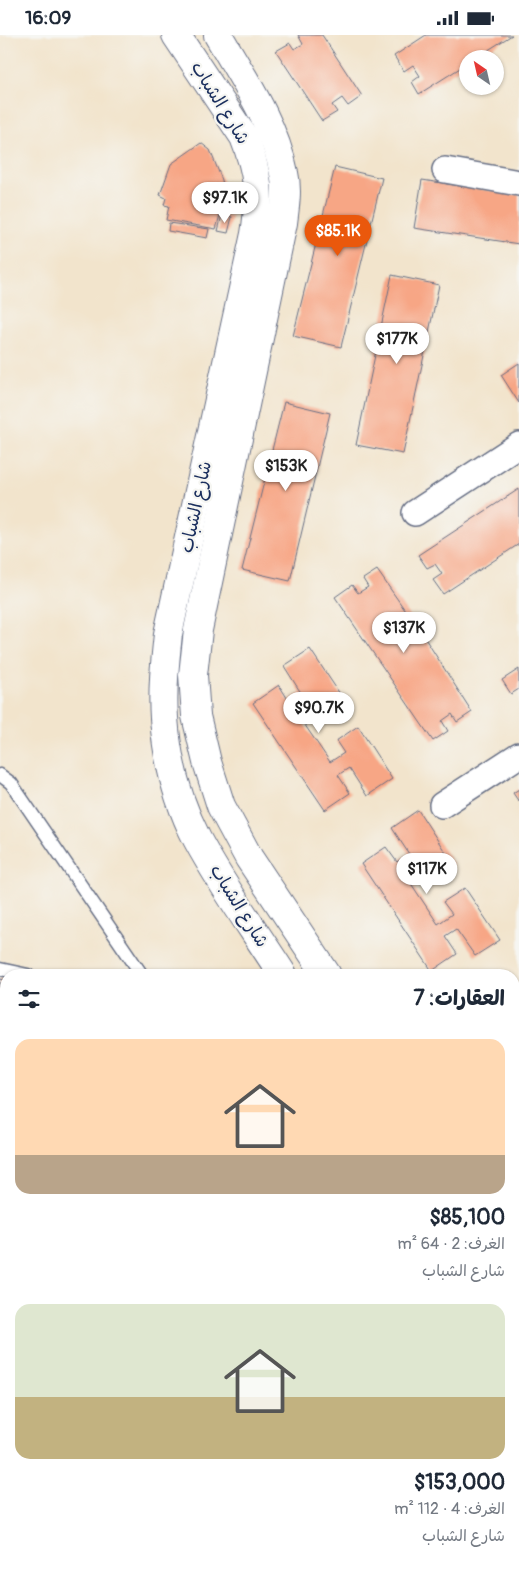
<!DOCTYPE html>
<html lang="ar">
<meta charset="utf-8">
<style>
body{margin:0;font-family:Pangolin,"Playpen Sans Arabic",sans-serif;background:#f6f6f7;color:#1f2937;direction:rtl;height:100vh;display:flex;flex-direction:column;font-size:19px;white-space:nowrap}
*{box-sizing:border-box;margin:0}
p{font-size:16px;color:#747a83}
.icon{flex:none;width:28px;height:28px;fill:none;stroke:currentColor;stroke-width:2;stroke-linecap:round;stroke-linejoin:round}
.map{position:relative;flex:1;overflow:hidden;direction:ltr}
.drawer{position:absolute;left:0px;top:934px;width:520px;height:601px;display:flex;flex-direction:column;background:#fff;border-radius:20px 20px 0 0;box-shadow:0 1px 4px #0004;direction:rtl}
.drawer>*{flex:none}
.needle{width:32px;rotate:326deg}
.buttons{position:absolute;left:459px;top:15px;display:grid;gap:10px}
.buttons a{display:grid;place-items:center;width:45px;height:45px;border-radius:50%;background:#fff;box-shadow:0 1px 4px #0004;font-size:25px}
.price{position:absolute;translate:-50% -42px;padding:0 11px;border-radius:18px;background:#fff;color:#222;font-size:16px;line-height:32px;filter:drop-shadow(0 1px 2px #0008)}
.price::after{content:'';position:absolute;left:50%;top:30px;width:15px;height:11px;margin-left:-8px;background:inherit;clip-path:polygon(0 0,100% 0,50% 100%)}
.price.active{background:#ea580c;color:#fff}
ul{padding:0;list-style:none}
li{display:grid;align-content:center;gap:10px;height:265px;padding:0 15px}
li span{display:grid;place-items:center;height:155px;border-radius:15px;color:#555}
li>.icon{margin-inline-start:auto}
span .icon{width:90px;height:90px;fill:#fffc;stroke-width:1}
li b{font-size:21px}
h2{display:flex;justify-content:space-between;align-items:center;height:60px;padding:0 15px;font-size:21px}
.status{display:flex;justify-content:space-between;align-items:center;height:35px;padding:0 25px;background:#fff;direction:ltr}
.status svg{height:14px;fill:currentColor}
.map>svg:first-child{display:block}
.building{fill:#f7a685}
.lines{fill:none;stroke-linecap:round;stroke-linejoin:round}
.lane-casing{stroke:#666e84;stroke-width:15}
.street-casing{stroke:#666e84;stroke-width:28}
.secondary-casing{stroke:#666e84;stroke-width:30}
.lane{stroke:#fff;stroke-width:12}
.street{stroke:#fff;stroke-width:25}
.secondary{stroke:#fff;stroke-width:28}
.labels{text-anchor:middle;dominant-baseline:central;stroke-width:4.5;stroke-linejoin:round;paint-order:stroke}
.street-label{font-size:18px;fill:#1b2f5e;stroke:#f6f6f2}
</style>
<div class="status"><b>16:09</b><svg viewBox="0 0 49 12"><path d="M0 12V9h3v3zM5 12V6h3v6zM10 12V3h3v9zM15 12V0h3v12zM26 1h20v11H26zM47 4h2v5h-2z"/></svg></div>
<div class="map">
<svg width="519" height="1534" viewBox="0 0 519 1534">
<rect width="100%" height="100%" fill="#f6f6f2"/>
<filter id="ink" filterUnits="userSpaceOnUse"><feTurbulence type="fractalNoise" baseFrequency=".02" numOctaves="2"/><feDisplacementMap in="SourceGraphic" scale="10" xChannelSelector="R" yChannelSelector="G"/><feConvolveMatrix kernelMatrix="1 2 1 2 8 2 1 2 1" color-interpolation-filters="sRGB"/></filter>
<filter id="wash" filterUnits="userSpaceOnUse"><feTurbulence type="fractalNoise" baseFrequency=".0096" numOctaves="4" result="noise"/><feDisplacementMap in="SourceGraphic" scale="20" xChannelSelector="R" yChannelSelector="G"/><feGaussianBlur stdDeviation="1.12" result="paint"/><feColorMatrix in="noise" values="0 0 0 0 0 0 0 0 0 0 0 0 0 0 0 0 0 1.4 0 .05"/><feComposite in="paint" operator="in"/></filter>
<g filter="url(#wash)">
<rect width="100%" height="100%" fill="#f2e4cc"/>
<g id="blocks">
<g class="building">
<polygon points="298,0 322,0 362,61 348,71 342,63 332,70 337,77 322,86 276,16 290,8 294,14 303,9"/>
<polygon points="426,0 512,0 474,24 468,24 468,28 419,59 412,47 420,41 413,30 404,36 394,21"/>
<polygon points="201,108 210,115 222,145 224,158 222,173 216,194 166,185 169,171 164,170 166,163 160,160 171,129"/>
<polygon points="335,132 382,143 341,312 293,301"/>
<polygon points="422,145 519,160 519,209 414,193"/>
<polygon points="222,180 232,182 228,198 218,196"/>
<polygon points="169,188 209,194 207,203 168,196"/>
<polygon points="392,240 439,250 403,419 356,410"/>
<polygon points="519,328 519,368 501,340"/>
<polygon points="284,367 330,378 290,546 242,535"/>
<polygon points="519,454 519,509 443,559 433,545 442,539 435,529 427,533 418,520"/>
<polygon points="377,535 426,605 472,677 457,687 452,679 442,686 448,696 433,706 335,562 352,550 358,558 368,552 363,544"/>
<polygon points="310,614 346,668 320,685 311,671 298,680 330,727 344,718 336,706 358,691 392,744 367,761 349,733 338,740 350,758 325,775 253,668 279,650 289,666 301,658 284,631"/>
<polygon points="519,634 519,654 511,659 502,645"/>
<polygon points="519,754 519,767 513,758"/>
<polygon points="418,775 453,829 428,846 418,832 406,841 438,889 452,879 443,867 465,853 500,905 475,921 456,894 445,901 457,919 432,936 361,829 386,812 397,827 409,819 392,793"/>
<polygon points="0,944 6,945 6,1071 0,1069"/>
<polygon points="514,949 519,957 519,970 514,974"/>
<polygon points="514,980 519,988 519,1028 514,1032"/>
<polygon points="519,1293 519,1324 514,1328 514,1296"/>
<polygon points="0,1348 3,1349 1,1361 0,1361"/>
<polygon points="0,1365 5,1365 1,1388 0,1388"/>
<polygon points="514,1368 519,1376 519,1484 514,1476"/>
<polygon points="81,1529 180,1529 178,1534 80,1534"/>
</g>
</g>
</g>
<g filter="url(#ink)">
<use href="#blocks" fill-opacity="0" stroke="#666e84" stroke-width="1"/>
<g class="lines">
<g class="lane-casing">
<g id="lane">
<polyline points="0,740 11,748 142,940"/>
<polyline points="0,934 28,940"/>
<polyline points="0,1099 6,1100"/>
<polyline points="0,1167 6,1167"/>
<polyline points="0,1208 6,1209"/>
<polyline points="514,1294 519,1290"/>
<polyline points="514,1346 519,1354"/>
<polyline points="451,1534 453,1529"/>
</g>
</g>
<g class="street-casing">
<g id="street">
<polyline points="445,135 519,148"/>
<polyline points="415,478 519,410"/>
<polyline points="442,770 519,720"/>
<polyline points="0,1468 6,1438"/>
<polyline points="29,1534 30,1529"/>
</g>
</g>
<g class="secondary-casing">
<g id="secondary">
<path d="M176,0l68,102c14,35 17,60 11,97l-87,400c-3,28 -6,56 -4,84 3,41 14,84 33,121 25,47 57,91 86,136"/>
<path d="M218,0c25,43 56,88 66,138 4,17 1,33 -1,50l-85,407 -5,45 3,41 11,46 14,44 28,52 78,117"/>
<polyline points="514,1101 519,1098"/>
<polyline points="514,1178 519,1173"/>
<polyline points="0,1244 6,1245"/>
<polyline points="0,1301 6,1302"/>
<polyline points="285,1529 287,1534"/>
<polyline points="339,1529 341,1534"/>
</g>
</g>
<use href="#lane" class="lane"/>
<use href="#street" class="street"/>
<use href="#secondary" class="secondary"/>
</g>
</g>
<g class="labels">
<g class="street-label">
<text transform="translate(220 68) rotate(58)">شارع الشباب</text>
<text transform="translate(196 472) rotate(-78)">شارع الشباب</text>
<text transform="translate(239 871) rotate(58)">شارع الشباب</text>
</g>
</g>
</svg>
<div class="buttons">
<a><svg class="needle" viewBox="-14 -14 28 28"><path d="M0-13l5 13h-10z" fill="#e53935"/><path d="M0 13l5-13h-10z" fill="#747a83"/></svg></a>
</div>
<b class="price" style="left:225px;top:189px">$97.1K</b>
<b class="price active" style="left:338px;top:222px">$85.1K</b>
<b class="price" style="left:397px;top:330px">$177K</b>
<b class="price" style="left:286px;top:457px">$153K</b>
<b class="price" style="left:404px;top:619px">$137K</b>
<b class="price" style="left:319px;top:699px">$90.7K</b>
<b class="price" style="left:427px;top:860px">$117K</b>
<section class="drawer">
<h2>العقارات: 7<svg class="icon" aria-label="filters" viewBox="0 0 24 24"><path d="M4 7h16M4 17h16"/><circle cx="9" cy="7" r="2"/><circle cx="15" cy="17" r="2"/></svg></h2>
<ul>
<li><span style="background:linear-gradient(#ffd9b3 75%,#b9a48a 0)"><svg class="icon" aria-label="home" viewBox="0 0 24 24"><path d="M3 11l9-7 9 7M6 9v11h12V9"/></svg></span><div><b>$85,100</b><p>الغرف: 2 · 64 m²</p><p>شارع الشباب</p></div></li>
<li><span style="background:linear-gradient(#dfe7d0 60%,#c2b280 0)"><svg class="icon" aria-label="home" viewBox="0 0 24 24"><path d="M3 11l9-7 9 7M6 9v11h12V9"/></svg></span><div><b>$153,000</b><p>الغرف: 4 · 112 m²</p><p>شارع الشباب</p></div></li>
</ul>
</section>
</div>
